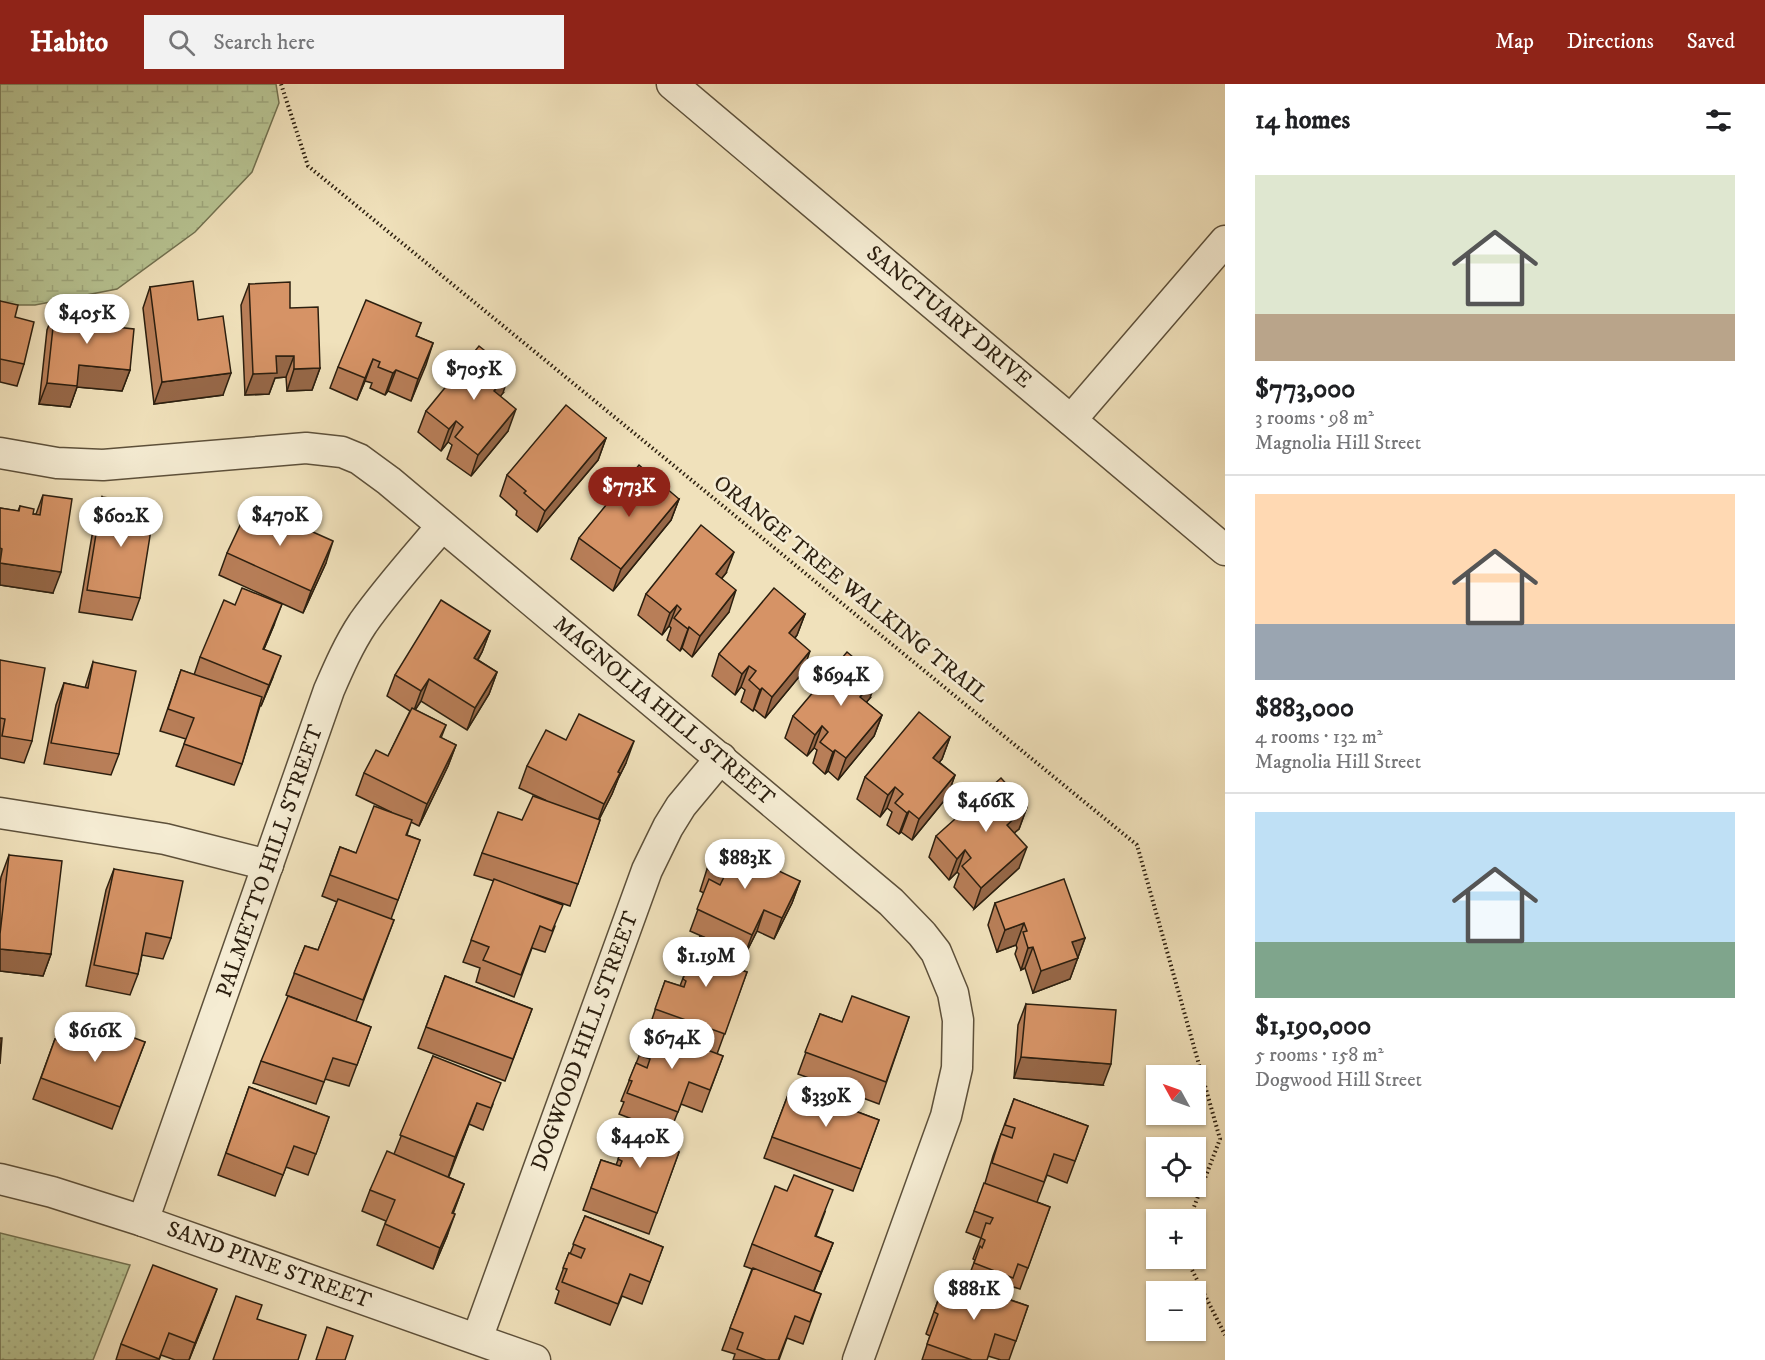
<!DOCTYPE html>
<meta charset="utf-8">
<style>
body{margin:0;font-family:"IM FELL DW Pica",serif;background:#f2f2f2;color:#202124;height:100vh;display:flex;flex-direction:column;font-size:22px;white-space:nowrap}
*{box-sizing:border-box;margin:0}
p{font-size:20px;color:#757577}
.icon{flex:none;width:33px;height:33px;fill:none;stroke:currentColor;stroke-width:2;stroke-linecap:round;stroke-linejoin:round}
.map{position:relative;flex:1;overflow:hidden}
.drawer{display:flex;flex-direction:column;background:#fff;width:540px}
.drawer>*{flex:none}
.needle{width:39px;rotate:310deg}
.buttons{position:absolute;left:1146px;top:981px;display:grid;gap:12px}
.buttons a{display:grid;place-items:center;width:60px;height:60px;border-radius:0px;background:#fff;box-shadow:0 2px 4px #0004;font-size:30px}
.price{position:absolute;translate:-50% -51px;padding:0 14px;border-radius:21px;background:#fff;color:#222;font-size:20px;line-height:39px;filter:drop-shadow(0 2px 3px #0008)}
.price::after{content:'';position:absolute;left:50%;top:36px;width:18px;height:14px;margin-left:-9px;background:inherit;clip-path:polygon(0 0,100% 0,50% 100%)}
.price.active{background:#8f2418;color:#fff}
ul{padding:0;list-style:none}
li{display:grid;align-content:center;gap:12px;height:318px;padding:0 30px}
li+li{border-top:2px solid #e0e0e0}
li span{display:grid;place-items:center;height:186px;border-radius:0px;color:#555}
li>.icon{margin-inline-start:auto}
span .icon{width:108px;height:108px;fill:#fffc;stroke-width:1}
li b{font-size:26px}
h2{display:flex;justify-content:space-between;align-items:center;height:72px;padding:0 30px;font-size:26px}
header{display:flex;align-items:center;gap:36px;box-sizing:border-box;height:84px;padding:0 30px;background:#8f2418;color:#fff}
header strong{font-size:28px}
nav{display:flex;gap:33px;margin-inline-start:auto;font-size:21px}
.search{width:420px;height:54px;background:#f2f2f2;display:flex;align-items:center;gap:15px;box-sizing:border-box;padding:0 21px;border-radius:0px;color:#757577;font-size:22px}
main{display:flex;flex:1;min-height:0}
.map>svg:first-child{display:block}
.grass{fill:url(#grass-dots);stroke:#727150;stroke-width:1.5}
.wetland{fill:url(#wetland-marsh);stroke:#727150;stroke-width:1.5}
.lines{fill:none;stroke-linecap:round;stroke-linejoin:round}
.street-casing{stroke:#5d503a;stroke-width:33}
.path{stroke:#2c1f0f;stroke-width:4;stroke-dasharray:1.5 3;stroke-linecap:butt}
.street{stroke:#f5ecd3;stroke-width:30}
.wall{fill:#b87e58;stroke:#2c1f0f;stroke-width:1.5}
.shaded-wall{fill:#966747;stroke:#2c1f0f;stroke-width:1.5}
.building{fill:#d69366;stroke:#2c1f0f;stroke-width:1.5}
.labels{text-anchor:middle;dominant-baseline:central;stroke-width:5;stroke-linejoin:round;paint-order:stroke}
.street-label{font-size:22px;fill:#2c1f0f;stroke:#f5ecd3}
</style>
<header>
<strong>Habito</strong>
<div class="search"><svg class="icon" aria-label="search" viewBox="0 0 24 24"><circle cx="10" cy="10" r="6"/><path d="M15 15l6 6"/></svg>Search here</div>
<nav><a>Map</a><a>Directions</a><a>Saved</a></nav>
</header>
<main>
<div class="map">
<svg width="1225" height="1276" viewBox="0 0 1225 1276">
<defs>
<pattern id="grass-dots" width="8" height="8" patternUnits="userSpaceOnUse" patternTransform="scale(1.5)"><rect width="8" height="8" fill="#b7c392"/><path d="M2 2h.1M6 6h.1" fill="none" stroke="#9ea77d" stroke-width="1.8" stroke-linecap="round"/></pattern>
<pattern id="wetland-marsh" width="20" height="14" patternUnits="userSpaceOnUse" patternTransform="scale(1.5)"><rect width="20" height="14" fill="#b7c392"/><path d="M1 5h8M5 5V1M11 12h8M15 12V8" fill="none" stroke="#9ea77d"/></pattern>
</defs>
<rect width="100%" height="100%" fill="#f0e1bb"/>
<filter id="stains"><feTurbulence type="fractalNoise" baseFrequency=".00333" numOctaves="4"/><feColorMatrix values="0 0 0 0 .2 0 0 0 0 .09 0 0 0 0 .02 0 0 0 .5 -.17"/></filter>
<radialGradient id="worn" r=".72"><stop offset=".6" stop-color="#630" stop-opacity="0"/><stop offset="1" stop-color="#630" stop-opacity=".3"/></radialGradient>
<polygon class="grass" points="0,1149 130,1181 93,1276 0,1276"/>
<polygon class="wetland" points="0,0 276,0 279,19 252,88 195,148 117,205 35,221 0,221"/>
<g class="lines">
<g class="street-casing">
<g id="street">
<polyline points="672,0 1225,466"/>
<polyline points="1071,336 1225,157"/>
<polyline points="0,369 57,379 103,381 306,364 342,368 359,375 389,397 891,818 922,850 936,868 953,909 958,936 957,984 946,1032 858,1276"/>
<polyline points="0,729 165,755 268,781"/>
<polyline points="0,1095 52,1108 143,1137 535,1276"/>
<path d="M143,1137l186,-531c10,-23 20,-46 34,-67 24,-34 52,-65 79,-97"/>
<polyline points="477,1255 647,786 668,743 681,722 721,674"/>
</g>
</g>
<g class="path">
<polyline points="281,0 308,82 1137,761 1220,1055 1189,1136"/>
<polyline points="1186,1174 1225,1251"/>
</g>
<use href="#street" class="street"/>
</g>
<g class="wall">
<polygon points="249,200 290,224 320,284 312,306 287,307 286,293 275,294 269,310 245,311 241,221"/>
<polygon points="150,203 198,236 223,311 154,320 143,224"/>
<polygon points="0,217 15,233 24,280 17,302 0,298"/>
<polygon points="55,225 116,243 130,286 122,307 77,303 70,323 39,320 47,246"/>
<polygon points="421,239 416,252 433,259 411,317 388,307 385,311 370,304 372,299 365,297 357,316 330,304 338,283"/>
<polygon points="503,309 500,312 508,347 471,392 447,375 452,361 448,358 441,367 418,348 426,327"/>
<polygon points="606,354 598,376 537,448 516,431 517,427 500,412 507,391"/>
<polygon points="43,411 53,509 0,501 0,424 18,427 20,422 33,430 36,430"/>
<polygon points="102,413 140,514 132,536 79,528 95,434"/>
<polygon points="679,415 671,436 613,507 571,475 579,454"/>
<polygon points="227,469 326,479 303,529 219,491"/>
<polygon points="726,489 722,494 729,528 692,573 682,564 680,567 667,556 671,544 669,542 662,551 638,531 646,510"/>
<polygon points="805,530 797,551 795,554 803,588 765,634 754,625 753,627 741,618 745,606 741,603 735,611 712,592 719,570"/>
<polygon points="274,541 264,565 273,593 261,622 260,622 242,680 234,701 176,682 186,655 160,647 181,586 194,591 200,573"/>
<polygon points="490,547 482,568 478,576 497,588 489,610 467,646 421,617 415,626 446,641 441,654 456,661 448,682 419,742 411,738 407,751 420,756 391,835 394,836 356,937 371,943 349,1002 325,995 316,1020 253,999 261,977 345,933 286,911 305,862 318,866 337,818 322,812 340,763 356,769 391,728 356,711 364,689 388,672 410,627 387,612 395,591"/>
<polygon points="0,576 32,657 24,679 0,674"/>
<polygon points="93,578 119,670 111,691 44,680 56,621 64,599 85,604"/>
<polygon points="870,614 866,618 882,631 874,652 838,696 828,687 825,690 813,679 817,666 814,664 807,672 785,654 793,632"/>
<polygon points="950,653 942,675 939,678 955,691 947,713 912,756 901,748 899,750 887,741 892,728 887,724 880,733 857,715 865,693"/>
<polygon points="566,656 626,679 618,695 612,710 599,735 600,736 570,822 534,810 555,842 545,868 532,864 514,913 476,898 480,884 463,878 494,797 474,791 482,769 522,736 545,716 519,704 527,682"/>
<polygon points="1027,723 1019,745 1014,749 1019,784 974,825 954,803 959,790 957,788 949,796 929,773 936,752"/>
<polygon points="9,771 51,870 43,892 0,887 0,800 1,793"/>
<polygon points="114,785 171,854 163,875 142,871 138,890 130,911 86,902 106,806"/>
<polygon points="707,785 800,797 792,819 774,855 757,847 744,873 739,870 734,884 747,888 717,970 723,972 702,1028 681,1020 664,1063 679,1068 649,1150 583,1126 601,1076 616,1081 624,1061 628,1062 637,1037 619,1030 624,1018 621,1017 649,947 648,947 665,897 680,902 688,881 689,881 700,852 706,854 690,847 704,809 700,807"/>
<polygon points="995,819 1085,854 1070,895 1033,909 1025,884 1021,886 1015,870 1017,864 1016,861 997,868 988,841"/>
<polygon points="445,892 532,925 505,997 418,964"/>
<polygon points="1026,920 1103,1001 1014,994 1018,941"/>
<polygon points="820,930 842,938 909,933 879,1020 798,990"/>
<polygon points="55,955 77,963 145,958 112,1045 33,1015"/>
<polygon points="433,972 493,1020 483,1046 469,1040 448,1093 464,1100 453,1130 447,1152 433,1185 377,1161 386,1137 362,1127 370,1106 394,1070"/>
<polygon points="249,1003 329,1033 308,1091 286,1083 275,1112 218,1091"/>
<polygon points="791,1003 879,1036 853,1107 764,1074"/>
<polygon points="1014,1015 1088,1042 1067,1099 1047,1091 1037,1118 1050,1123 1020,1205 1010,1202 1005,1214 1028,1222 1009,1276 1001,1276 988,1272 987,1276 922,1276 930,1252 926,1250 946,1194 966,1200 975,1176 973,1175 981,1154 966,1148 985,1099 993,1072"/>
<polygon points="825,1128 816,1152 833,1159 814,1207 821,1210 803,1260 787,1254 779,1276 733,1276 735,1270 722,1266 752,1185 744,1182 752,1160"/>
<polygon points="585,1132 663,1163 642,1220 622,1212 610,1241 555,1219 559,1207 556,1205 569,1169 570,1170"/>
<polygon points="209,1226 189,1276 175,1276 161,1271 159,1276 116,1276 121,1260"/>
</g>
<g class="shaded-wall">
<polygon points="433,259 426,281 411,317 418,295"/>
<polygon points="276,272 294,272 286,293 275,294 269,310 245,311 253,290"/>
<polygon points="373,275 365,297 357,316 365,294"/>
<polygon points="79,281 130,286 122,307 77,303 70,323 39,320 47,299"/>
<polygon points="320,284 312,306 287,307 294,285"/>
<polygon points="396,286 388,307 385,311 393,289"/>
<polygon points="510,287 503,309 487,329 494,307"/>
<polygon points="231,289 223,311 154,320 162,298"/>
<polygon points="516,325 508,347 471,392 478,371"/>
<polygon points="456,337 448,358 441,367 449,345"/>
<polygon points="606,354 598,376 537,448 545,427"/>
<polygon points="679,415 671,436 613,507 621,485"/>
<polygon points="333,457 326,479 303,529 311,507"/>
<polygon points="734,468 726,489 708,511 716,490"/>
<polygon points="0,479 61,488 53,509 0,501"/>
<polygon points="736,506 729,528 692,573 700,552"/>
<polygon points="282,520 274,541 255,586 263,565"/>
<polygon points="677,521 669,542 662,551 670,529"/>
<polygon points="805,530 797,551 781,570 789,549"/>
<polygon points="689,543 682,564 680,567 688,545"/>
<polygon points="490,547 482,568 466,595 474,574"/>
<polygon points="810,567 803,588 765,634 772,613"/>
<polygon points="281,572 273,593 261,622 269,601"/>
<polygon points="749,582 741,603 735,611 742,590"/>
<polygon points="497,588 489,610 467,646 475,624"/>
<polygon points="877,593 870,614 852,635 860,613"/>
<polygon points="429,595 421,617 413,629 421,607"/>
<polygon points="762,604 754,625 753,627 760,606"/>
<polygon points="882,631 874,652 838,696 846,674"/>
<polygon points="822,642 814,664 807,672 815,651"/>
<polygon points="950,653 942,675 926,695 933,674"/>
<polygon points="634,657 626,679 618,695 612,710 596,742 604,720 618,688"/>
<polygon points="456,661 448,682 419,742 427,720"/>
<polygon points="835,666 828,687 825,690 833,668"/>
<polygon points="955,691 947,713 912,756 919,735"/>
<polygon points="895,703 887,724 880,733 888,711"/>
<polygon points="1027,723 1019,745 999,762 1007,741"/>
<polygon points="909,727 901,748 899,750 907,729"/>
<polygon points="1027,763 1019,784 974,825 981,804"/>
<polygon points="965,766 957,788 949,796 957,775"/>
<polygon points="800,797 792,819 774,855 782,834"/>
<polygon points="764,826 757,847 744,873 752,851"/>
<polygon points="1024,839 1016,861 997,868 1005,846"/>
<polygon points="1085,854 1070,895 1033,909 1041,887 1072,858"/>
<polygon points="1033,863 1025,884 1021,886 1028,864"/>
<polygon points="0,865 51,870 43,892 0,887"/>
<polygon points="1021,973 1111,980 1103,1001 1014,994"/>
<polygon points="477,1019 469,1040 448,1095 455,1073"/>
<polygon points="464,1100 456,1121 444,1151 452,1129"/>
<polygon points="455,1130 447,1152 433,1185 440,1164"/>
<polygon points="833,1159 825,1180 813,1209 821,1188"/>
<polygon points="217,1205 209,1226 189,1276 195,1259"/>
</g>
<g class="building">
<polygon points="193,197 198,236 223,232 231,289 162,298 150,203"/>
<polygon points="290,198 290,224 318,223 320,284 294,285 294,272 276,272 277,289 253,290 249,200"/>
<polygon points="366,216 421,239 416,252 433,259 418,295 396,286 393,289 378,283 380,278 373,275 365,294 338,283"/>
<polygon points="0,217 18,221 15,233 34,238 24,280 0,275"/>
<polygon points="55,225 118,230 116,243 134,245 130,286 79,281 77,302 47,299"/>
<polygon points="479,262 510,287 494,307 516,325 478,371 455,353 463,343 456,337 449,345 426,327"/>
<polygon points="566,321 606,354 545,427 524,409 526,407 507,391"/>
<polygon points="639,381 679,415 621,485 579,454"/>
<polygon points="43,411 72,415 61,488 0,479 2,465 0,464 0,424 19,427 20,422 34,425 33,430 40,431"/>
<polygon points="102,413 155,421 140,514 87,506"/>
<polygon points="250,420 333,457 311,507 227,469"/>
<polygon points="701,441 734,468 716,490 736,506 700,552 689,543 688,545 674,534 681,525 677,521 670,529 646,510"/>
<polygon points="242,504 282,520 263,565 281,572 269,601 200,573 224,516 235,521"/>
<polygon points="774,504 805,530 789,549 810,567 772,613 762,604 760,606 749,596 756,587 749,582 742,590 719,570"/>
<polygon points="441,516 490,547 474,574 497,588 475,624 429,595 421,607 395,591"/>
<polygon points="847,568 877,593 860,613 882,631 846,674 835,666 833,668 820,658 828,648 822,642 815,651 793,632"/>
<polygon points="0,576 45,584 32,657 2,652 5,635 0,634"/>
<polygon points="93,578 136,587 119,670 51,659 64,599 88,604"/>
<polygon points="181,586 262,613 242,680 184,660 194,634 168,625"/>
<polygon points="412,624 446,641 440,653 456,661 427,720 364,689 376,666 388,672"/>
<polygon points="919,628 950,653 933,674 955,691 919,735 909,727 907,729 895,719 903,710 895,703 888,711 865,693"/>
<polygon points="579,630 634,657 618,688 620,689 604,720 527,682 546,646 566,656"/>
<polygon points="1001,694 1027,723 1007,741 1027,763 981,804 962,782 971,774 965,766 957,775 936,752"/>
<polygon points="533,712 600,736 578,800 482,769 498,728 522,736"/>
<polygon points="374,722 412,736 406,751 420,756 398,816 330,791 340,763 356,769"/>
<polygon points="720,759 800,797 782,834 764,826 752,851 697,825 709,795 720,801 724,793 707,785"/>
<polygon points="9,771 62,777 51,870 0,865 0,850"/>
<polygon points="114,785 183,797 171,854 146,849 138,890 94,881"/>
<polygon points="494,795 563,821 552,847 540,842 521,891 483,876 489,863 471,856"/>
<polygon points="1064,795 1085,854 1072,858 1078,874 1041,887 1033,863 1028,864 1023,848 1027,847 1024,839 1005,846 995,819"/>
<polygon points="338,815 394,836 363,916 294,889 305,862 318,866"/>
<polygon points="700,852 740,866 734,884 747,888 725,950 655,925 665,897 684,903 686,897 683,895 688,881 692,881 695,873 693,872"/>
<polygon points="445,892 532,925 513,975 426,943"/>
<polygon points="288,912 371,943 357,981 333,974 324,998 261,977"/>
<polygon points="852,912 909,933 886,998 805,968 820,930 842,938"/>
<polygon points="1026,920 1116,926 1111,980 1021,973"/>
<polygon points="87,936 145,958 120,1023 41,994 55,955 77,963"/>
<polygon points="650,944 723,972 710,1006 689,998 678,1028 627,1009 632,997 629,996 636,979 647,984 650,975 639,971"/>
<polygon points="0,954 2,954 0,980"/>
<polygon points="433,972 501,999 491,1024 477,1019 455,1073 400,1051"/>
<polygon points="249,1003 329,1033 316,1070 294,1062 283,1091 226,1069"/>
<polygon points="791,1003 879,1036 861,1085 772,1053"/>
<polygon points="1014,1015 1088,1042 1075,1077 1054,1070 1044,1098 992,1079 1001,1050 1012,1054 1015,1044 1005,1041"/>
<polygon points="638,1035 670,1047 664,1063 679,1068 657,1129 591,1104 601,1076 620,1082 622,1077 618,1075 624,1061 628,1062"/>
<polygon points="387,1067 464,1100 452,1129 455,1130 440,1164 385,1140 395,1116 370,1106"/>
<polygon points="794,1091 833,1106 815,1152 833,1159 821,1188 752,1160 775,1102 787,1107"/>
<polygon points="984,1099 1050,1123 1028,1184 1018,1180 1013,1194 974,1179 980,1162 982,1164 985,1156 981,1154 986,1139 990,1140 993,1134 974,1127"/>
<polygon points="585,1132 663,1163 650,1198 630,1190 618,1220 562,1198 567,1185 563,1184 569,1169 581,1174 585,1165 573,1160"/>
<polygon points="153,1181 217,1205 195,1259 169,1249 159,1275 121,1260"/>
<polygon points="753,1184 821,1210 810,1238 795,1232 778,1276 766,1276 737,1265 743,1249 730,1244"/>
<polygon points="946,1194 1028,1222 1016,1257 995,1250 987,1276 972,1276 927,1260 938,1230 934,1228"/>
<polygon points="236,1212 262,1221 257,1235 306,1251 298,1276 213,1276"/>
<polygon points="327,1243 353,1252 345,1276 316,1276"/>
</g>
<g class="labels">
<g class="street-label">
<text transform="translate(949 233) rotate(40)">SANCTUARY DRIVE</text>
<text transform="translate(851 505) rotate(39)">ORANGE TREE WALKING TRAIL</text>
<text transform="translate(664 627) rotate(40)">MAGNOLIA HILL STREET</text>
<text transform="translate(270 777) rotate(-71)">PALMETTO HILL STREET</text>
<text transform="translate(585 957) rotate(-70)">DOGWOOD HILL STREET</text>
<text transform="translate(269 1181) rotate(20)">SAND PINE STREET</text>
</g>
</g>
<rect width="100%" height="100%" filter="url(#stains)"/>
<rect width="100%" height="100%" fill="url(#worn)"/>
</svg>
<div class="buttons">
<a><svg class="needle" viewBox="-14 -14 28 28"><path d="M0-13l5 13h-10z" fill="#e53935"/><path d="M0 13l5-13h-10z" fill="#757577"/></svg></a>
<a><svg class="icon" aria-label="locate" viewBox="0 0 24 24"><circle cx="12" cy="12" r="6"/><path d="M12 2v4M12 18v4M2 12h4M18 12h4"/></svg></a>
<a>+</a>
<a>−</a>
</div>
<b class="price" style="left:87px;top:261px">$405K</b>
<b class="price" style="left:474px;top:317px">$705K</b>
<b class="price active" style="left:629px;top:434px">$773K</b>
<b class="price" style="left:280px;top:463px">$470K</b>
<b class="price" style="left:121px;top:464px">$602K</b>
<b class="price" style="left:841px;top:623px">$694K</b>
<b class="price" style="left:986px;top:749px">$466K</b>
<b class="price" style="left:745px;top:806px">$883K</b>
<b class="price" style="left:706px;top:904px">$1.19M</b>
<b class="price" style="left:95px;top:979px">$616K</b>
<b class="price" style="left:672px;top:986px">$674K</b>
<b class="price" style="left:826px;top:1044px">$339K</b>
<b class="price" style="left:640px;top:1085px">$440K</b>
<b class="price" style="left:974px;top:1237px">$881K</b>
</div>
<section class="drawer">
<h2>14 homes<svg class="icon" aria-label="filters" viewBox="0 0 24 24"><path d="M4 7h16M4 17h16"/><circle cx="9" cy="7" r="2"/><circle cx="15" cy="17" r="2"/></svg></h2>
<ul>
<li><span style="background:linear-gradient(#dfe7d0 75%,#b9a48a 0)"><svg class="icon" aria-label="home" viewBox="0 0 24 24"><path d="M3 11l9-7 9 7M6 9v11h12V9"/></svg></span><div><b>$773,000</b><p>3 rooms · 98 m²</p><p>Magnolia Hill Street</p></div></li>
<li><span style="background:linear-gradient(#ffd9b3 70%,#9aa5b1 0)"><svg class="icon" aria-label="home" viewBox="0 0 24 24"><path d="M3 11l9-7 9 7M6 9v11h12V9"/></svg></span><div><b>$883,000</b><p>4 rooms · 132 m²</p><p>Magnolia Hill Street</p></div></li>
<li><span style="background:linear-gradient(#bfe0f5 70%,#7fa58c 0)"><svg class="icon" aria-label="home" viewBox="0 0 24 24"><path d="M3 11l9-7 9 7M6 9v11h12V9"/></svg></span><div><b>$1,190,000</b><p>5 rooms · 158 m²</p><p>Dogwood Hill Street</p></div></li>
</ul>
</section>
</main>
